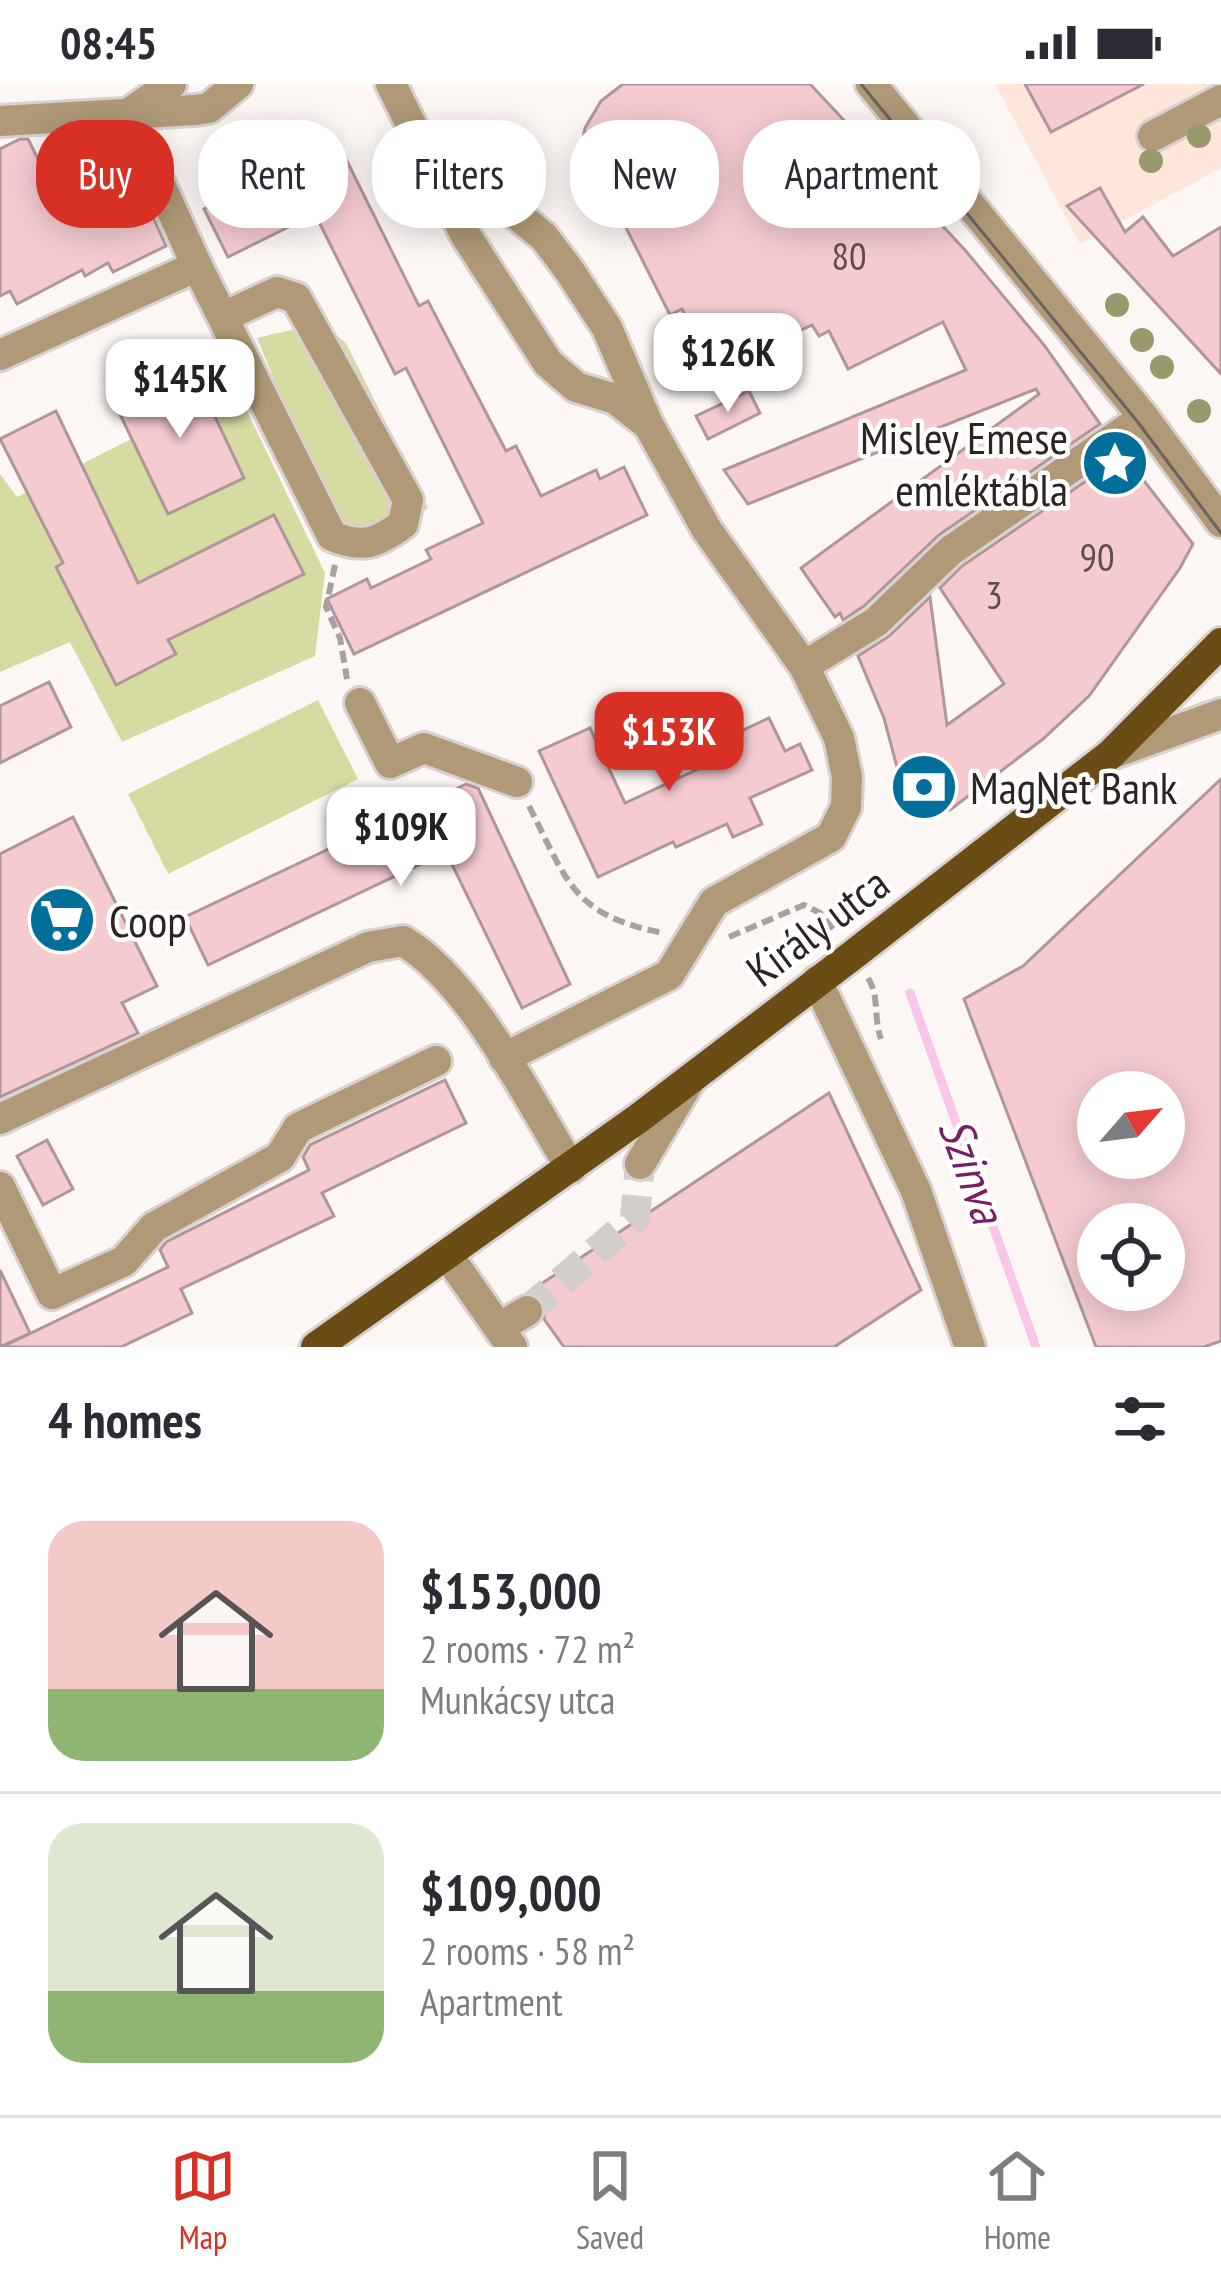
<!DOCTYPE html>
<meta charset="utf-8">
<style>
body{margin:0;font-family:"PT Sans Narrow",sans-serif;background:#f7f7f7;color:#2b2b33;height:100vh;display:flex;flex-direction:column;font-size:45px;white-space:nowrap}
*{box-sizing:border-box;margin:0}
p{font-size:39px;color:#7c7c81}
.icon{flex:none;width:66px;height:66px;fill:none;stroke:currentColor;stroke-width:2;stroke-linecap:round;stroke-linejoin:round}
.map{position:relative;height:1263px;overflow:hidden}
.panel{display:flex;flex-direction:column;background:#fff;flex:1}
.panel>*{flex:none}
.banner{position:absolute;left:36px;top:36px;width:1149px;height:108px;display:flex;gap:24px}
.needle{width:78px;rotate:62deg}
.fabs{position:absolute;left:1077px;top:987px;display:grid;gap:24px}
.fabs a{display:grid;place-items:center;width:108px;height:108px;border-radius:50%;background:#fff;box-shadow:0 6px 30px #0003;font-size:60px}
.price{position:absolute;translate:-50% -102px;padding:0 27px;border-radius:24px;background:#fff;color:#222;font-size:39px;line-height:78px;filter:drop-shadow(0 3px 6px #0008)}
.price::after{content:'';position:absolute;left:50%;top:72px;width:36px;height:27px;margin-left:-18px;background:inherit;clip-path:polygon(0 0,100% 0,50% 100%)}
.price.active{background:#d93025;color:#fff}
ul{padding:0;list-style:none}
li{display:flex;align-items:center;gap:36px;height:300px;padding:0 48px}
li+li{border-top:3px solid #e1e1e2}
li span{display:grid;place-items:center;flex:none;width:336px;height:240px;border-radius:36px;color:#555}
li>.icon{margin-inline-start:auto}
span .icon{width:144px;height:144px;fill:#fffc;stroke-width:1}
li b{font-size:51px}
h2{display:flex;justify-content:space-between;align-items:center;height:144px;padding:0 48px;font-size:51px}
.chip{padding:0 42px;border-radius:48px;background:#fff;box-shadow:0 6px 30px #0003;font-size:42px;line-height:108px}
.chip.active{background:#d93025;color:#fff}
.status{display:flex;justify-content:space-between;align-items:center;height:84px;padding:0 60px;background:#fff;direction:ltr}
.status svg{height:33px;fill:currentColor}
.dock{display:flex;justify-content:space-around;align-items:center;height:168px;border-top:3px solid #e1e1e2;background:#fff;font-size:33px;color:#7c7c81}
.dock a{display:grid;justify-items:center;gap:6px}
.dock .active{color:#d93025}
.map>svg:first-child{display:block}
.built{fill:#ffe6db}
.green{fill:#d6dba2}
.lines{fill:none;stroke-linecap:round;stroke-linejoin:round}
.stream{stroke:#f7c6e8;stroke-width:9}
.building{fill:#f5cbd0;stroke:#af9699;stroke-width:3;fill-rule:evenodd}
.minor-tunnel{stroke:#d3cdcb;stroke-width:30;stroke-dasharray:30 15;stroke-linecap:butt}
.minor-casing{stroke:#d7d1cf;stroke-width:36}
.major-casing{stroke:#d7d1cf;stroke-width:36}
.path{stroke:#a8a19f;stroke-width:6;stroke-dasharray:12 6;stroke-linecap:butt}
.minor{stroke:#af9977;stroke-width:30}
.major{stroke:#6a4c14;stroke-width:30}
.tram{stroke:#6a6360;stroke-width:3}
.tree{fill:#9a996e}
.labels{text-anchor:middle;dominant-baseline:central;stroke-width:9;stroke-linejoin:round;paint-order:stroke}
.number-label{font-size:39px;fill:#5f4e4d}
.poi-label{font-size:45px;fill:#2d2421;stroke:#fff;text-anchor:start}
.street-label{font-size:45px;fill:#2d2421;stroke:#fff}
.water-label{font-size:48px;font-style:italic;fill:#781d67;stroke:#fff}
</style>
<div class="status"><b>08:45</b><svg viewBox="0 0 49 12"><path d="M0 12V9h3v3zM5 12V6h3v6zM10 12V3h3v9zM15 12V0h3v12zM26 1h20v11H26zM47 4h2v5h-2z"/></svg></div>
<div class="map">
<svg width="1221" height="1263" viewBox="0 0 1221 1263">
<rect width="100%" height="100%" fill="#fcf7f5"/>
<polygon class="built" points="995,0 1221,0 1221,84 1080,160"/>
<g class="green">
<polygon points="321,239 346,259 428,424 373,468 340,456 257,254"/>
<polygon points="235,302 325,489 315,572 122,658 70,558 0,588 0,390 17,413"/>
<polygon points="318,616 358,695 168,790 128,710"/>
</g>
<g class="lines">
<polyline class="stream" points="910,909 1036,1263"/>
</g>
<g class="building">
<polygon points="623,0 810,0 965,166 1044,261 1100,340 939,451 864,522 843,536 840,529 835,533 801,484 1039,310 1036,305 748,420 724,386 966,286 943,238 848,285 829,247 819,252 812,241 725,282 712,257 701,262 682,225 670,231 602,96 587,85 581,66 585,44 601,17"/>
<polygon points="1025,0 1144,0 1051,48"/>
<polygon points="20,55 28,55 45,89 99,97 130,82 166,162 113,188 108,179 85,192 82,186 17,220 10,207 0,212 0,65"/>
<polygon points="338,59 419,222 428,217 506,367 516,362 541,412 596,386 600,395 624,383 647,431 354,570 327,515 367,495 371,504 431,475 426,466 483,439 406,284 395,290 315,130 228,173 204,125"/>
<polygon points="1100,104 1125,148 1143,133 1173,172 1221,143 1221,290 1067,122"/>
<polygon points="192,284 244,394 168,430 115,320"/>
<polygon points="749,307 760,329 708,355 696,332"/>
<polygon points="56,327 138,499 274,431 304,490 168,556 176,570 116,601 56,483 63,479 0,355"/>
<polygon points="1124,371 1193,460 1180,484 1089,612 1043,655 950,726 908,725 884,634 858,572 889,552 930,513 947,641 1004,600 940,504 962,482"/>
<polygon points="49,598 71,643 0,679 0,622"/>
<polygon points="769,634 785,667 800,660 812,686 750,714 762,740 733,753 727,740 676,763 673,758 598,793 539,667 590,644 625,719 698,685 692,670"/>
<path d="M1221,695v562l-17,6h-108l-132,-348 59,-33zM1098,1008h66v66h-66zM1098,1140h66v66h-66z"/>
<polygon points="466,700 478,704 570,900 522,924 446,768 208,881 185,833"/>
<polygon points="73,733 157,902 122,919 138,949 0,1013 0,770"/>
<polygon points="445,996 466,1039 322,1109 334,1132 181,1205 192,1229 121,1263 2,1263 168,1183 160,1166 166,1158 309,1086 303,1073 310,1061"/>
<polygon points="829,1009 921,1206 834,1263 564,1263 544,1235 543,1216 529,1208"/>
<polygon points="47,1056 73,1105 43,1121 17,1072"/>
<polygon points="0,1186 30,1249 0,1263"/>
</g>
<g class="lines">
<polyline class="minor-tunnel" points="527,1227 635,1134 640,1080"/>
<g class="minor-casing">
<g id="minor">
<polyline points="391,0 466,152 548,279 576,303 615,315 646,339"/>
<polyline points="871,0 1142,331 1221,438"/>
<path d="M128,30l69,152 135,270c31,13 45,7 71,-12l5,-24 -112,-202 -19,-6 -54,25"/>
<polyline points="128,30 171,0"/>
<polyline points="0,37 195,26 209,24 238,0"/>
<polyline points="1153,52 1221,16"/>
<polyline points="439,102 471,107 517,131 544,153 569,186 607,244 648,340 707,446 804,582 839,654 847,693 846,723 831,753 714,818 669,891 504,974"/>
<polyline points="0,271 197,182"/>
<polyline points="804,582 876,538 950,467 1143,334"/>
<polyline points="360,619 390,679 424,664 517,698"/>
<polyline points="1111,670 1221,630"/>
<polyline points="817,897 916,1107 970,1263"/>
<path d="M0,1035l368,-172 35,-6c68,40 126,159 168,227"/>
<polyline points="640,1080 689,998"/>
<polyline points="0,1103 52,1210 124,1177 154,1143 280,1073 298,1044 436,977"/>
<polyline points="449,1173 512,1263"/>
<polyline points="499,1244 527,1227"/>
</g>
</g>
<g class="major-casing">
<polyline id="major" points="316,1263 639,1034 853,871 1111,670 1221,559"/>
</g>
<g class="path">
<polyline points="335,481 326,523 340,554 347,595"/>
<path d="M529,722c39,77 44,109 134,127"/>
<polyline points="729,853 804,821 820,829 836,849"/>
<path d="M868,894c12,19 5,39 13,61"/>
</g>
<use href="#minor" class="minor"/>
<use href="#major" class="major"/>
<polyline class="tram" points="861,0 1137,337 1221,449"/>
</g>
<g class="tree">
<circle cx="1199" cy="52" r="12"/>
<circle cx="1151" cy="77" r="12"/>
<circle cx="1117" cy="221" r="12"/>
<circle cx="1142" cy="256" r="12"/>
<circle cx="1162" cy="283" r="12"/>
<circle cx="1199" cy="327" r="12"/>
</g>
<defs>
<g id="sight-disc" transform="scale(3.45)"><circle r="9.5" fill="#026e9a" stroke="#fff"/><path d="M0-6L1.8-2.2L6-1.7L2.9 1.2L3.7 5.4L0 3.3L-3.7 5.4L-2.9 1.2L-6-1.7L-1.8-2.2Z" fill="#fff"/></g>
<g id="bank-disc" transform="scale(3.45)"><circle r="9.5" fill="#026e9a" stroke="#fff"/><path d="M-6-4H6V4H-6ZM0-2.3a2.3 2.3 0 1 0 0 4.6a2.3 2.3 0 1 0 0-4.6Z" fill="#fff"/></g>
<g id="supermarket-disc" transform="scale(3.45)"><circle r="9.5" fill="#026e9a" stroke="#fff"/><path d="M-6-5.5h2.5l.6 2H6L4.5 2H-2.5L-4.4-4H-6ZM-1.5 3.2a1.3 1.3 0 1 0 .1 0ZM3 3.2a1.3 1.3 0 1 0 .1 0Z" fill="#fff"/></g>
</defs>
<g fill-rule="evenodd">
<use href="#sight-disc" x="1115" y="379"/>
<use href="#bank-disc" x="924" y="703"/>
<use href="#supermarket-disc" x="62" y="836"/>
</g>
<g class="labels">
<g class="number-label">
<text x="849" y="171">80</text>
<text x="1097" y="472">90</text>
<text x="994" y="510">3</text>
</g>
<g class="poi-label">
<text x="1068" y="353" text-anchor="end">Misley Emese<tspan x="1068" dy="52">emléktábla</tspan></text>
<text x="970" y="703">MagNet Bank</text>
<text x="109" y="836">Coop</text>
</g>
<g class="street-label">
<text transform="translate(817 842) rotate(-37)">Király utca</text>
</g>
<g class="water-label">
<text transform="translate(973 1086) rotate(70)">Szinva</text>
</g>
</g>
</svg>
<div class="fabs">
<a><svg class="needle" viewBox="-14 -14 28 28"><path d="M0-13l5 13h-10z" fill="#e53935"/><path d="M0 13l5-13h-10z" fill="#7c7c81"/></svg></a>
<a><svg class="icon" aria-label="locate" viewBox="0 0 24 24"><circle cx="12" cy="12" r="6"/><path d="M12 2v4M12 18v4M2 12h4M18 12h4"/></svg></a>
</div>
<b class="price" style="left:728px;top:331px">$126K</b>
<b class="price" style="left:180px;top:357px">$145K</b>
<b class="price active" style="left:669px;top:710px">$153K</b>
<b class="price" style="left:401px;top:805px">$109K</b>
<div class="banner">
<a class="chip active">Buy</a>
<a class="chip">Rent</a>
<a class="chip">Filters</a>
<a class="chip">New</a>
<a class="chip">Apartment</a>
</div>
</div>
<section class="panel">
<h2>4 homes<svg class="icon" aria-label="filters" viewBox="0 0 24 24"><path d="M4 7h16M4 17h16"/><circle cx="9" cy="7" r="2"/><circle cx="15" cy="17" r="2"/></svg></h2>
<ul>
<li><span style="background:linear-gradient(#f6c9c9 70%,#8fb573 0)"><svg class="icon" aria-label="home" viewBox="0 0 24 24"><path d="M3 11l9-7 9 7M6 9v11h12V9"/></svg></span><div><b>$153,000</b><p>2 rooms · 72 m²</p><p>Munkácsy utca</p></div></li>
<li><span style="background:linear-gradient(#dfe7d0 70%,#8fb573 0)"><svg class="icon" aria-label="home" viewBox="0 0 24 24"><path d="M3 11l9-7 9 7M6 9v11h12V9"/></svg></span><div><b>$109,000</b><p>2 rooms · 58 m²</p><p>Apartment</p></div></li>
</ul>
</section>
<nav class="dock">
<a class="active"><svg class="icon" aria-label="map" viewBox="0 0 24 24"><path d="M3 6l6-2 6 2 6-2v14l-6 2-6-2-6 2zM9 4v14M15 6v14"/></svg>Map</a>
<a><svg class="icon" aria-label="saved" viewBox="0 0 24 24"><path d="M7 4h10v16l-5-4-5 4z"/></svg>Saved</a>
<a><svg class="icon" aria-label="home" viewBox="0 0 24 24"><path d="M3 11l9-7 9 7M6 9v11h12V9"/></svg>Home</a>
</nav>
